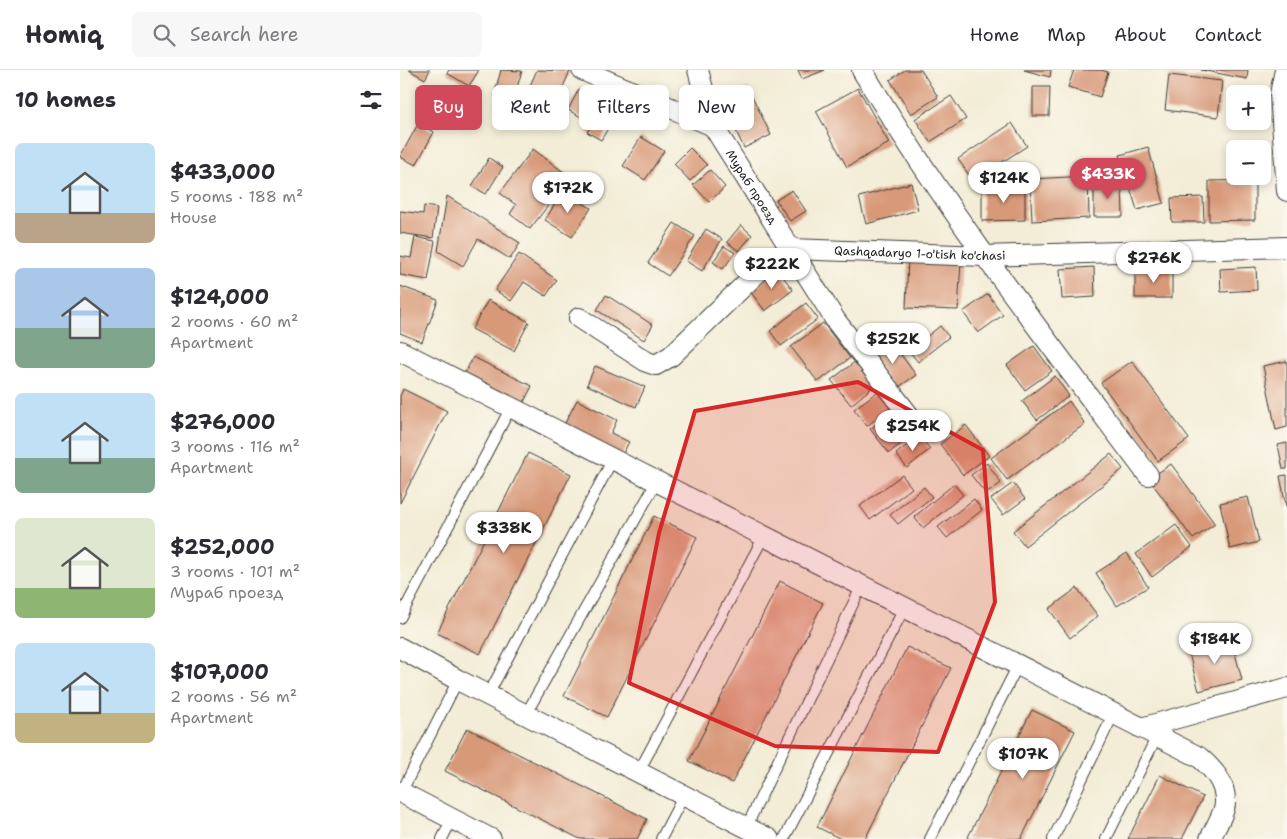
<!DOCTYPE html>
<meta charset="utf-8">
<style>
body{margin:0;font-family:"Shantell Sans",sans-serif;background:#f7f7f7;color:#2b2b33;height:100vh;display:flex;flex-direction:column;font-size:19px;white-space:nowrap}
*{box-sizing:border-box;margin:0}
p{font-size:16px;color:#7c7c81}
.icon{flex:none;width:28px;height:28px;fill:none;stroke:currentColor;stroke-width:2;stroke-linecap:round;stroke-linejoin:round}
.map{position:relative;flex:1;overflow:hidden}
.side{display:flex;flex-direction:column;background:#fff;width:400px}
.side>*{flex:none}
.banner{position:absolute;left:15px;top:15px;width:475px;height:45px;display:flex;gap:10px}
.buttons{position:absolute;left:826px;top:15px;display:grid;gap:10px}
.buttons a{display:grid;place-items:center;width:45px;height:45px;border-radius:8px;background:#fff;box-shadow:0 2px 8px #0003;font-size:25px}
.price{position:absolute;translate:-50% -42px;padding:0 11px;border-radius:18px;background:#fff;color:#222;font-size:16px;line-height:32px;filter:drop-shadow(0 1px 2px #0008)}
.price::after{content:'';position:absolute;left:50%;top:30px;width:15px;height:11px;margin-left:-8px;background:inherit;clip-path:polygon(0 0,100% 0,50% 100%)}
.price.active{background:#d1495b;color:#fff}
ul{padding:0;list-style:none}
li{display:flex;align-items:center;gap:15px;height:125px;padding:0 15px}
li span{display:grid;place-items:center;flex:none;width:140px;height:100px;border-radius:8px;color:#555}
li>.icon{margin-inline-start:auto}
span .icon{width:60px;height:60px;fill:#fffc;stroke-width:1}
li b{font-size:21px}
h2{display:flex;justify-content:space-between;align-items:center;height:60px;padding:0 15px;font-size:21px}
.chip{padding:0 18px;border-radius:8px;background:#fff;box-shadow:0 2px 8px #0003;font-size:18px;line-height:45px}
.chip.active{background:#d1495b;color:#fff}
header{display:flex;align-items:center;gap:30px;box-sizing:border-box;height:70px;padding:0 25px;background:#fff;border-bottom:1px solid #e1e1e2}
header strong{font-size:24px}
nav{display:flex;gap:28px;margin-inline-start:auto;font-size:18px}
.search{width:350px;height:45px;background:#f7f7f7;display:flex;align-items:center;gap:12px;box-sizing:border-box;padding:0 18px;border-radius:8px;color:#7c7c81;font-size:19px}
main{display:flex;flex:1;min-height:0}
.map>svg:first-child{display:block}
.building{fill:#d89979}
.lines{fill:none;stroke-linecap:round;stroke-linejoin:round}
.service-casing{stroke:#3c3b38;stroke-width:12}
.minor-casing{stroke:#3c3b38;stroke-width:22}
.service{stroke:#fff;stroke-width:10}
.minor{stroke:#fff;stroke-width:20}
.marked{fill:#d62828;fill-opacity:0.2;stroke:#d62828;stroke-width:4;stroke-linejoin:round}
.labels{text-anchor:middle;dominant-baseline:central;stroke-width:4.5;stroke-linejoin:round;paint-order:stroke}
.street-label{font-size:12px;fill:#1c1c1c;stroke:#fbf7ec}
</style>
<header>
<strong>Homiq</strong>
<div class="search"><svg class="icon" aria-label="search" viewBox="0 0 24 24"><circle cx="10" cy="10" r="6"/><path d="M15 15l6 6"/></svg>Search here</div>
<nav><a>Home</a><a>Map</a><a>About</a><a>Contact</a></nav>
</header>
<main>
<section class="side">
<h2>10 homes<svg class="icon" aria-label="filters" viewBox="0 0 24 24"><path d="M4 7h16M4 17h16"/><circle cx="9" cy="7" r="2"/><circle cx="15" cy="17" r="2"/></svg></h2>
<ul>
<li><span style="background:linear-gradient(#bfe0f5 70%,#b9a48a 0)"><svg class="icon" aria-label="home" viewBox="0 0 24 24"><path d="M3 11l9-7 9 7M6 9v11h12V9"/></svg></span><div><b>$433,000</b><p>5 rooms · 188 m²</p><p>House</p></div></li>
<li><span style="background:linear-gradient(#a9c7e8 60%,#7fa58c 0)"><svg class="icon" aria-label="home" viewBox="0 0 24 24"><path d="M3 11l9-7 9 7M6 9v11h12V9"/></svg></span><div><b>$124,000</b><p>2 rooms · 60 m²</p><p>Apartment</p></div></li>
<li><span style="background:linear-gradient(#bfe0f5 65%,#7fa58c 0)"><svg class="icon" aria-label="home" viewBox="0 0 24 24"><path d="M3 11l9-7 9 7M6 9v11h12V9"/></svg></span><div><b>$276,000</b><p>3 rooms · 116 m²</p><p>Apartment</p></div></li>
<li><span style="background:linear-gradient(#dfe7d0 70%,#8fb573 0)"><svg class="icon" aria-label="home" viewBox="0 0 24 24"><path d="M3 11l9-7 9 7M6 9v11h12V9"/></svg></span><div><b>$252,000</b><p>3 rooms · 101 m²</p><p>Мураб проезд</p></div></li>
<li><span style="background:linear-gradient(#bfe0f5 70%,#c2b280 0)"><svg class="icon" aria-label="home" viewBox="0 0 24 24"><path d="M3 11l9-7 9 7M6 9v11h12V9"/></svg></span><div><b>$107,000</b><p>2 rooms · 56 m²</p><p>Apartment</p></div></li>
</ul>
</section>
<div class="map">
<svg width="887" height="769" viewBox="0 0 887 769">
<rect width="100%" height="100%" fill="#fbf7ec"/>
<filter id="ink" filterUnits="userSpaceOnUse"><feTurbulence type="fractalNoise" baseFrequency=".02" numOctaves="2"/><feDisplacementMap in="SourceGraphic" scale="10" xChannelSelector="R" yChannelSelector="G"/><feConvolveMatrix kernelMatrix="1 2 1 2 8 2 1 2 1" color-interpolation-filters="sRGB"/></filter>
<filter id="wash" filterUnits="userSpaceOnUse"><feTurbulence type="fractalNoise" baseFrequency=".0096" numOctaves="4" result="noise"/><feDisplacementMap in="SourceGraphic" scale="20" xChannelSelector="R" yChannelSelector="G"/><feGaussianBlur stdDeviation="1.12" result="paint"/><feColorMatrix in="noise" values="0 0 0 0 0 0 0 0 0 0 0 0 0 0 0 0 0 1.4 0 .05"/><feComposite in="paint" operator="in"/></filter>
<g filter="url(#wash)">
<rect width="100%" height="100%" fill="#f3edd7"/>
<g id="blocks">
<g class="building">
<polygon points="9,0 30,0 25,9"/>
<polygon points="49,0 79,0 69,16 47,3"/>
<polygon points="101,0 122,1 114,27 95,22"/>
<polygon points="137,0 170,1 156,33 128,20"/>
<polygon points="398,0 425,0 402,9"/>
<polygon points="505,0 521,0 538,27 511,44 490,10"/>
<polygon points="624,0 651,0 650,7"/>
<polygon points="674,0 701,0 708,2 700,27 668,17"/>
<polygon points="801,0 848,0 847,9"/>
<polygon points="769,5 822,11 818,47 765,40"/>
<polygon points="633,17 650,17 649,46 633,46"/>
<polygon points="348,18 371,65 344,78 322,31"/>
<polygon points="458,18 489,73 447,97 416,41"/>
<polygon points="179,19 193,26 181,47 168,40"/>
<polygon points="551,26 566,49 530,72 515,49"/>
<polygon points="208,27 222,35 201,70 187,62"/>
<polygon points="612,53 627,76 573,111 558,89"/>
<polygon points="18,54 34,62 16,95 0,87"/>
<polygon points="241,67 264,81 245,110 223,96"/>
<polygon points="748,77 764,133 737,140 720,85"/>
<polygon points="290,78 307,95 290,111 274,94"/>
<polygon points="133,79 170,107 130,159 110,144 116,135 100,123"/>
<polygon points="89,88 103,97 86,124 72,116"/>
<polygon points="310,100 325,117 309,132 293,115"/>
<polygon points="688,106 689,148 632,151 630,109"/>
<polygon points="855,110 855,150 809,151 809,111"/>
<polygon points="511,113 518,140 466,154 459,127"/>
<polygon points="722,113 723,147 694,147 694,114"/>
<polygon points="625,116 625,150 582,151 582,117"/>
<polygon points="392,120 406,141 390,151 376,130"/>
<polygon points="163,121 191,138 172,167 145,150"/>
<polygon points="47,126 120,173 110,189 78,169 63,196 38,181"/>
<polygon points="803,127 804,152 772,152 771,128"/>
<polygon points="24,136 37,138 33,168 0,163 0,141 23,144"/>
<polygon points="274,153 295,166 268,206 248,193"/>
<polygon points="341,155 352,165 339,181 327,172"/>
<polygon points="306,159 322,169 302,201 286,191"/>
<polygon points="15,167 35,171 28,210 0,205 0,186 11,188"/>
<polygon points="324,176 335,183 323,199 313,192"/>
<polygon points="119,184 157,210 146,226 124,212 111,231 95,220"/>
<polygon points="508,189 561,191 558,240 506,238"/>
<polygon points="694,197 695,227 662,229 660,199"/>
<polygon points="856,197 857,220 821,222 820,199"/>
<polygon points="772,199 772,228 735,228 735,200"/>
<polygon points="378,200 393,220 365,241 350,221"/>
<polygon points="0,216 38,230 22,272 0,263"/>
<polygon points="588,224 603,245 578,263 563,242"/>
<polygon points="206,225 253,255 244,270 197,240"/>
<polygon points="88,230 129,252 114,281 72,259"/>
<polygon points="406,233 418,249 381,276 370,261"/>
<polygon points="423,253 450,288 418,312 391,277"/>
<polygon points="540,256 549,267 518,292 509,281"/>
<polygon points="490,270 516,305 496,319 470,285"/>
<polygon points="634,276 652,301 625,320 607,295"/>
<polygon points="73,287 132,316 122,336 63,307"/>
<polygon points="456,291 475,315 451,335 431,310"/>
<polygon points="732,291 789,369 758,391 701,313"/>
<polygon points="887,291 887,357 876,360 863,296"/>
<polygon points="195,296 245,317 236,337 187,315"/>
<polygon points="655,306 669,326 637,350 622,331"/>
<polygon points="3,319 47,341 0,433 0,326"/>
<polygon points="477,322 490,338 467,356 454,339"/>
<polygon points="177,330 217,350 211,363 229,372 221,387 163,357"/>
<polygon points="669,331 685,354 607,410 591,388"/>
<polygon points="493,341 512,365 489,383 470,359"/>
<polygon points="566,355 589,386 563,405 540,374"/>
<polygon points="519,366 530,379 507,398 496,384"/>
<polygon points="887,373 887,399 883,399 878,375"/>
<polygon points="128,383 171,404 80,584 37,563"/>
<polygon points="711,384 723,399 625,476 613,461"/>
<polygon points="587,393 601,413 586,424 571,405"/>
<polygon points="771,394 815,454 793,469 749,409"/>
<polygon points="502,405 512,418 470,450 460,436"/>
<polygon points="887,405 887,436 886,436 880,406"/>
<polygon points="613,413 625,429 603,445 591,429"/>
<polygon points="554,414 563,425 523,458 514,447"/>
<polygon points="524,417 532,427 498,454 490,445"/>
<polygon points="848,427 859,472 830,479 820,433"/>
<polygon points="574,429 582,440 547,468 538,457"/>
<polygon points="254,446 297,467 207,647 164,626"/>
<polygon points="776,455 792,477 752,507 736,484"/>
<polygon points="727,483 748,517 717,536 696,503"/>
<polygon points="380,511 423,533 332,713 289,691"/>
<polygon points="677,518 698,546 670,568 649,539"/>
<polygon points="831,568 842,610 799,621 788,580"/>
<polygon points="507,577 551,598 465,769 441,769 417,757"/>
<polygon points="632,640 675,661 621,769 567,769"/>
<polygon points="67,658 247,749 237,769 180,769 45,701"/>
<polygon points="760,705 803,727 782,769 728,769"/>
</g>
</g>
</g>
<g filter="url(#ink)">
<use href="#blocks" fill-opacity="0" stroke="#3c3b38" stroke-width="1"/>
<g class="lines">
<g class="service-casing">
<g id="service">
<polyline points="0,548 111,337"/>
<polyline points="88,625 213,389"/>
<polyline points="126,644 257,411"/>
<polyline points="238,703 364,466"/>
<polyline points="1,723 58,610"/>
<polyline points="346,758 462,515"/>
<polyline points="42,769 52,749"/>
<polyline points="261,769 284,725"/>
<polyline points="384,769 505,537"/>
<polyline points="530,769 618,595"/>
<polyline points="653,769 714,643"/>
<polyline points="706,769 757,666"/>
</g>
</g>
<g class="minor-casing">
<g id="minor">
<polyline points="182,0 313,56"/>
<path id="s1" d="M298,0l15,56 123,195 75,97"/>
<path d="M462,0c85,142 186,272 286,405"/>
<polyline points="885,0 880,24 887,121"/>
<path id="s2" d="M179,248l68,44 9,3 15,-9 88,-85 32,-22 193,7 303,-9"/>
<path d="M0,281l799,406c14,12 27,26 26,46 0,9 -11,27 -15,36"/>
<polyline points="0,578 58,610 369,769"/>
<polyline points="741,658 887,618"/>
<polyline points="0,722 91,769"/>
</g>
</g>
<use href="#service" class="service"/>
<use href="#minor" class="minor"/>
</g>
</g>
<path class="marked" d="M458,312l125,68 12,152 -57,150 -163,-6 -146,-63 30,-150 36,-122z"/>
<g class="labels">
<g class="street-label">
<text stroke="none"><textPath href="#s1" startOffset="130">Мураб проезд</textPath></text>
<text stroke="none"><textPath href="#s2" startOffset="398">Qashqadaryo 1-o'tish ko'chasi</textPath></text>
</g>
</g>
</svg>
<div class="buttons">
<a>+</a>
<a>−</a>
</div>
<b class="price active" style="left:708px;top:130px">$433K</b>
<b class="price" style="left:604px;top:134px">$124K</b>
<b class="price" style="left:168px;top:144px">$172K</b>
<b class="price" style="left:754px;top:214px">$276K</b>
<b class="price" style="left:372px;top:220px">$222K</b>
<b class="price" style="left:493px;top:295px">$252K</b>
<b class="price" style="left:513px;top:382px">$254K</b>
<b class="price" style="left:104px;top:484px">$338K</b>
<b class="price" style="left:815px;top:595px">$184K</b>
<b class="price" style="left:623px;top:710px">$107K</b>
<div class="banner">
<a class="chip active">Buy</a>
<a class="chip">Rent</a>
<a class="chip">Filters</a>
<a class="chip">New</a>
</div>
</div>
</main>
